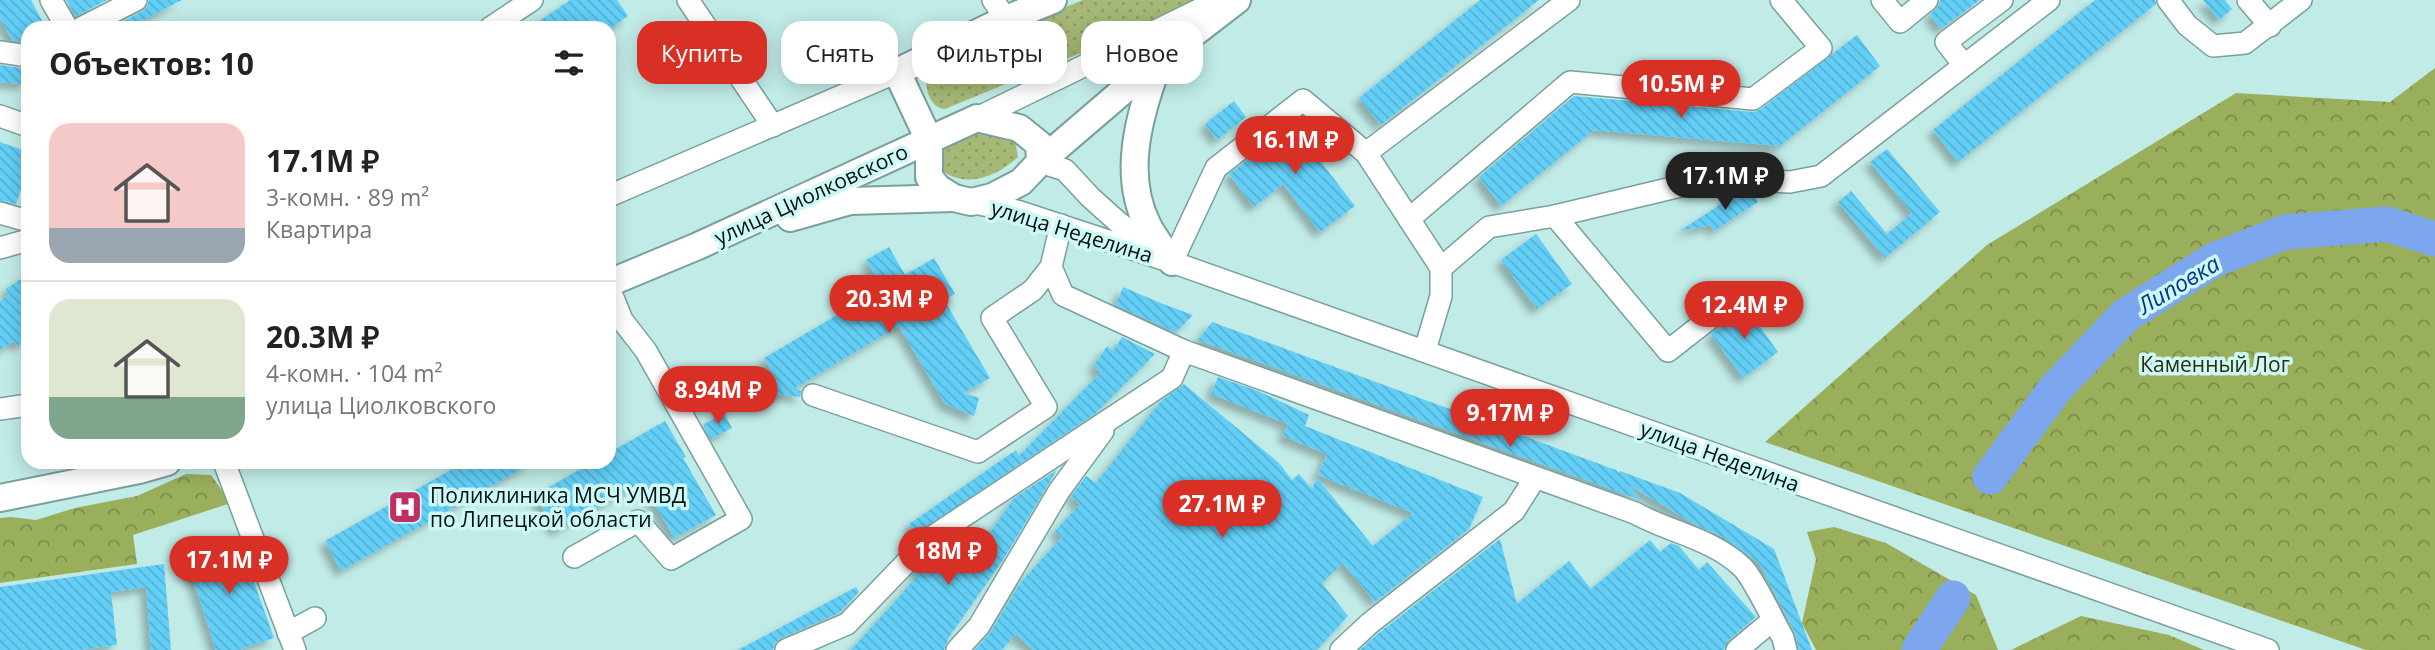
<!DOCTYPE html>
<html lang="ru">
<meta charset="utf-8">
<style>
body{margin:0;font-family:"Open Sans",sans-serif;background:#f2f2f2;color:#222;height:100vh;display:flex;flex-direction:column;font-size:26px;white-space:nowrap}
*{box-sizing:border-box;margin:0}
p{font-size:23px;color:#767676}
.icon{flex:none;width:38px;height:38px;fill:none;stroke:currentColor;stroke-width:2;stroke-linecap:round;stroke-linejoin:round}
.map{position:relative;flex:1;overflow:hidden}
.details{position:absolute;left:21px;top:21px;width:595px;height:448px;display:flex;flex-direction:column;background:#fff;border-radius:21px;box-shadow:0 4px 18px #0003}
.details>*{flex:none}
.guide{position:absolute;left:637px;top:21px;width:665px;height:63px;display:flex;gap:14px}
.price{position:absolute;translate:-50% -60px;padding:0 16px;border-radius:24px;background:#d93025;color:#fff;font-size:23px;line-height:46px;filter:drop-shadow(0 2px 4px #0008)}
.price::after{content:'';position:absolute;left:50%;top:42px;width:21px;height:16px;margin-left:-10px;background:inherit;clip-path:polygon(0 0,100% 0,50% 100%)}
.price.on{background:#222;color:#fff}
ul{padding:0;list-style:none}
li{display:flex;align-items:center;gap:21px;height:175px;padding:0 28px}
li+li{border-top:2px solid #e0e0e0}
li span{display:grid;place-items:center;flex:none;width:196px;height:140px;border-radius:21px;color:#555}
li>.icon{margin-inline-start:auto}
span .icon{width:84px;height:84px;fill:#fffc;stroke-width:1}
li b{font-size:30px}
h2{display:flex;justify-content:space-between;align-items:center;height:84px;padding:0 28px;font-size:30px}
.chip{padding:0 24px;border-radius:21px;background:#fff;box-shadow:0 4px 18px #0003;font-size:24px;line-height:63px}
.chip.on{background:#d93025;color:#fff}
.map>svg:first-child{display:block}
.grass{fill:url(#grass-dots)}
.forest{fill:url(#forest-crowns)}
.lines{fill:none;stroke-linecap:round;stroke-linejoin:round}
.river{stroke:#7ca7ee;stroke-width:35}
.building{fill:url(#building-back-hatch);filter:url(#shadow)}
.minor-casing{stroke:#79a09e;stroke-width:24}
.major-casing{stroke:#79a09e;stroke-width:30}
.minor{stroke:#fff;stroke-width:21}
.major{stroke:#fff;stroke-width:26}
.labels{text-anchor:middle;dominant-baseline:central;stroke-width:7;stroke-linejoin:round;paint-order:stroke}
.street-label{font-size:21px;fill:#031110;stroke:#cef8f5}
.park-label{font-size:21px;fill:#27300b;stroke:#cef8f5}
.poi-label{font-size:21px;fill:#031110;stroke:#cef8f5;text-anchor:start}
.water-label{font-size:23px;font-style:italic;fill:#043889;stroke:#cef8f5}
</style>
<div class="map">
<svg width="2435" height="650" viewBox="0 0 2435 650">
<defs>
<pattern id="grass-dots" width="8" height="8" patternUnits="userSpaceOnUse" patternTransform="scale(1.75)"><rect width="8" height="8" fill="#a5b876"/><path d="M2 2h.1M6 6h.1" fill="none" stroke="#8c9d65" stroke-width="1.8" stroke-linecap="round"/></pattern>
<pattern id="forest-crowns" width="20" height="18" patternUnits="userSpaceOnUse" patternTransform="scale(1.75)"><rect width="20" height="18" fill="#99af5b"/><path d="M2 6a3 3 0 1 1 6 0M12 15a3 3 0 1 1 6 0" fill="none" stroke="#7b8d4a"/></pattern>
<pattern id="building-back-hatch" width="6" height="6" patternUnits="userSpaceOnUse" patternTransform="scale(1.75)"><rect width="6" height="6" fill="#63cff7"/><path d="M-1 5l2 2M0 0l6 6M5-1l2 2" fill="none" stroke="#54b1d3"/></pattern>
<filter id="shadow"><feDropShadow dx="-6" dy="6" stdDeviation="3.5" flood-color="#0004"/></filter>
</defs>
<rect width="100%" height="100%" fill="#c1ebe7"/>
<g class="grass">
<path d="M1083,0h126l-264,109c-15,0 -23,-24 -16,-38 2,-4 9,-9 12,-13z"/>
<path d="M966,130l36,1 13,10 3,16c-22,20 -54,33 -79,11l2,-23z"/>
</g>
<g class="forest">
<polygon points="2435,68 2435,650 2366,650 1765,442 1987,245 2236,93 2390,102"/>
<polygon points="186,474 211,475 231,503 133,535 137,564 0,583 0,518 11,517 36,520 75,508 137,496"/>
<polygon points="1834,527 1886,543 1976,595 1998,650 1816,650 1802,623 1816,559 1807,532"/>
<polygon points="2081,616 2169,635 2204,650 2011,650"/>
</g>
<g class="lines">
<g class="river">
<polyline points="1990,477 2055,389 2126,315 2214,260 2285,232 2387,224 2435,239"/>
<polyline points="1919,650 1953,598"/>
</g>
</g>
<g class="building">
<polygon points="0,0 31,0 46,28 28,28 28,43 12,40 0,18"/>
<polygon points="66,0 107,0 76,16"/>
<polygon points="149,0 182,0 128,28 110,28 143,11 147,7"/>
<polygon points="570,0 617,0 628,16 611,28 529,28"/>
<polygon points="1480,0 1539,0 1381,125 1359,98"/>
<polygon points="1940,0 1980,0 1941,29 1930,15 1939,5"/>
<polygon points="2095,0 2155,0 2156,4 1958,162 1933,130"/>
<polygon points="2203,0 2225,0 2232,9 2219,20"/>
<polygon points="1857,35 1880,66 1780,146 1594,130 1501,206 1479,177 1574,96 1753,112 1761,109"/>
<polygon points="0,65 28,69 28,80 20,84 0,82"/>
<polygon points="1234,101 1246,117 1217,140 1205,124"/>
<polygon points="1299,120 1302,125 1307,121 1324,139 1317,144 1324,153 1318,158 1355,206 1320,232 1283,184 1254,207 1229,174"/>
<polygon points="0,142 28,152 28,169 16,204 0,200"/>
<polygon points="1887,149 1940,212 1885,258 1838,202 1851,191 1887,234 1912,213 1870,162"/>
<polygon points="1739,192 1752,193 1758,202 1714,231 1711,225 1680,231"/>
<polygon points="1536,234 1572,284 1537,309 1501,260"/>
<polygon points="889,247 905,275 934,258 955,294 944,300 990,378 963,393 979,398 974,416 945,404 899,326 795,388 801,391 800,397 760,392 761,375 778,382 764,358 883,288 866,260"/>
<polygon points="28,274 28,339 17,346 14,341 0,350 0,301 9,295 6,289"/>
<polygon points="1123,287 1163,304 1193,315 1176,332 1166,328 1116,305"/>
<polygon points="1743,303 1778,352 1743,378 1711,334 1723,325 1727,314"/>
<polygon points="1212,322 1616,470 1619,473 1620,471 1680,493 1774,549 1812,650 1799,650 1795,632 1759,563 1725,538 1694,524 1629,485 1641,500 1198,340"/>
<polygon points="1122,337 1155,354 1096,413 916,534 909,524 1016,450 1019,456 1101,372 1093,367 1107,346 1113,351"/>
<polygon points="1218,377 1258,391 1309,415 1305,426 1483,497 1469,529 1375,602 1343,563 1322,583 1348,616 1317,650 1033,650 1016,634 1002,650 975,650 990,633 1021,582 1062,537 1055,531 1080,504 1071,497 1086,476 1096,483 1161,401 1184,384 1279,463 1292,480 1299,474 1312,489 1317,478 1373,546 1413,513 1318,475 1327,454 1283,436 1288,424 1211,394"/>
<polygon points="724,413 732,428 711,439 703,425"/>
<polygon points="665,421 686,457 683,458 716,515 674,538 642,482 556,531 535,495 593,462 609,462 609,453"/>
<polygon points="465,462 534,462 341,571 325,541"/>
<polygon points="1057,470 1003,560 949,637 944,650 851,650 922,571 910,578 937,549 939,548 964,570 1014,498"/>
<polygon points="238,537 274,638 237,650 216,650 185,555"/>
<polygon points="1500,539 1517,604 1569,561 1591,589 1650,540 1660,552 1671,543 1679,546 1699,570 1707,562 1756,617 1729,640 1724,650 1360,650 1379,633"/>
<polygon points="164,564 171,650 151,650 146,587 111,592 117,645 78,650 0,650 0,587"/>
<polygon points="856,587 859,592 839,613 781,638 775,643 773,650 738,650"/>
</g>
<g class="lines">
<g class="minor-casing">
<g id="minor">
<polyline points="51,0 67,28"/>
<polyline points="688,0 773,126"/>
<polyline points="993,0 1006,19"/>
<polyline points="1882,0 1900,22 1927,0"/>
<polyline points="2168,0 2187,25 2213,46 2245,43 2301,0"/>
<polyline points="2248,0 2270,26"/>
<polyline points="81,28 136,0"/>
<polyline points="490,28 532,0"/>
<polyline points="0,52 28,56"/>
<polyline points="1963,64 1946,42 2002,0"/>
<polyline points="0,116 28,126"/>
<polyline points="977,118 1219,0"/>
<polyline points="1366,153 1569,0"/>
<polyline points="1040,162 1065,170 1090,197 1119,223 1154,248"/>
<polyline points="609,196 897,72"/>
<polyline points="973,203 1017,211 1172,262 2268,650"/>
<polyline points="0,213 28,221"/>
<polyline points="1555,216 1668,351 1714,315"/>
<polyline points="1409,219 1570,82 1753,99 1821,48 1781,0"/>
<polyline points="0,248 28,240"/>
<polyline points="1172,262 1216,168 1303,100 1366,153 1441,268"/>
<path d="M1051,267l12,28 121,56 451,162c34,19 78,26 107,54 11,10 32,55 41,71l3,12"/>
<polyline points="1425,350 1441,296 1441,268 1489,227 1555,216 1714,178 1790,182 1821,176 2049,0"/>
<polyline points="813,395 978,452 1046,407 992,318 1033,290 1051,267 1061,225"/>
<polyline points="0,409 28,405"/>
<polyline points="224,462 295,650"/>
<polyline points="574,557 638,521 671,559 741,519 646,351 622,320 609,288"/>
<polyline points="288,633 315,618"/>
<polyline points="786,650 847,624 929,539 1172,378 1184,351"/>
<polyline points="957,650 979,626 1059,491 1103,431"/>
<polyline points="1341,650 1370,623 1514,511 1535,478"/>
<polyline points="1737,650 1773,620"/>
</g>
</g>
<g class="major-casing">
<g id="major">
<path d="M1158,63c-18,52 -37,110 -10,163 6,12 16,24 24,36"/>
<polyline points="1040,162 1039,144 1019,128 977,118 929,140 929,177 938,188 954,198 971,202 992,197 1021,182 1040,162 1159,60 1237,0"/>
<polyline points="790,218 850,201 954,198"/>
<polyline points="609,283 698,246 929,140 897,72 1006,19 1053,0"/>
<polyline points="0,498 139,470 167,462"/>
</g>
</g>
<use href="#minor" class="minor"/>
<use href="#major" class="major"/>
</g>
<defs>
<g id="hospital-square" transform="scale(1.75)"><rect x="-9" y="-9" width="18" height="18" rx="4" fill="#bd3063" stroke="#cef8f5"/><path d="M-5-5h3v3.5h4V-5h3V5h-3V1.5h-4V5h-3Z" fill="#fff"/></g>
</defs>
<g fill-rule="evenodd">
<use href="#hospital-square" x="405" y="507"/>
</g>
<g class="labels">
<g class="street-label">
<text transform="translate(811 194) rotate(-25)">улица Циолковского</text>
<text transform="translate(1072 231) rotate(17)">улица Неделина</text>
<text transform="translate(1720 456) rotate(20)">улица Неделина</text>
</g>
<g class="park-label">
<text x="2215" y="364">Каменный Лог</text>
</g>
<g class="poi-label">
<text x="430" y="495">Поликлиника МСЧ УМВД<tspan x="430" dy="24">по Липецкой области</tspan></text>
</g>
<g class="water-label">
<text transform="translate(2178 284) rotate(-31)">Липовка</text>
</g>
</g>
</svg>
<b class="price" style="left:1681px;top:120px">10.5M ₽</b>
<b class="price" style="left:1295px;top:176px">16.1M ₽</b>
<b class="price on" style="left:1725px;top:212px">17.1M ₽</b>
<b class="price" style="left:889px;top:335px">20.3M ₽</b>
<b class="price" style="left:1744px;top:341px">12.4M ₽</b>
<b class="price" style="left:718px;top:426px">8.94M ₽</b>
<b class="price" style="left:1510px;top:449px">9.17M ₽</b>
<b class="price" style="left:1222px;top:540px">27.1M ₽</b>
<b class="price" style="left:948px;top:587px">18M ₽</b>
<b class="price" style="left:229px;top:596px">17.1M ₽</b>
<div class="guide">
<a class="chip on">Купить</a>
<a class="chip">Снять</a>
<a class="chip">Фильтры</a>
<a class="chip">Новое</a>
</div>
<section class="details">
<h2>Объектов: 10<svg class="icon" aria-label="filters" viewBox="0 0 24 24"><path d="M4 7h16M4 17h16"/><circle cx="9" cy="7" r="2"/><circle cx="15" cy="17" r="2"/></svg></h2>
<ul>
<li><span style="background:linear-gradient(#f6c9c9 75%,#9aa5b1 0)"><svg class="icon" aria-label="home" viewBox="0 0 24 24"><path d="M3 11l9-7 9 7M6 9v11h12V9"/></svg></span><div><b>17.1M ₽</b><p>3-комн. · 89 m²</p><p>Квартира</p></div></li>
<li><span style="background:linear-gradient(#dfe7d0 70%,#7fa58c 0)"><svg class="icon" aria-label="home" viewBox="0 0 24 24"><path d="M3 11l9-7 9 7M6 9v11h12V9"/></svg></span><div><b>20.3M ₽</b><p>4-комн. · 104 m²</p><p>улица Циолковского</p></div></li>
</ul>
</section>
</div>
